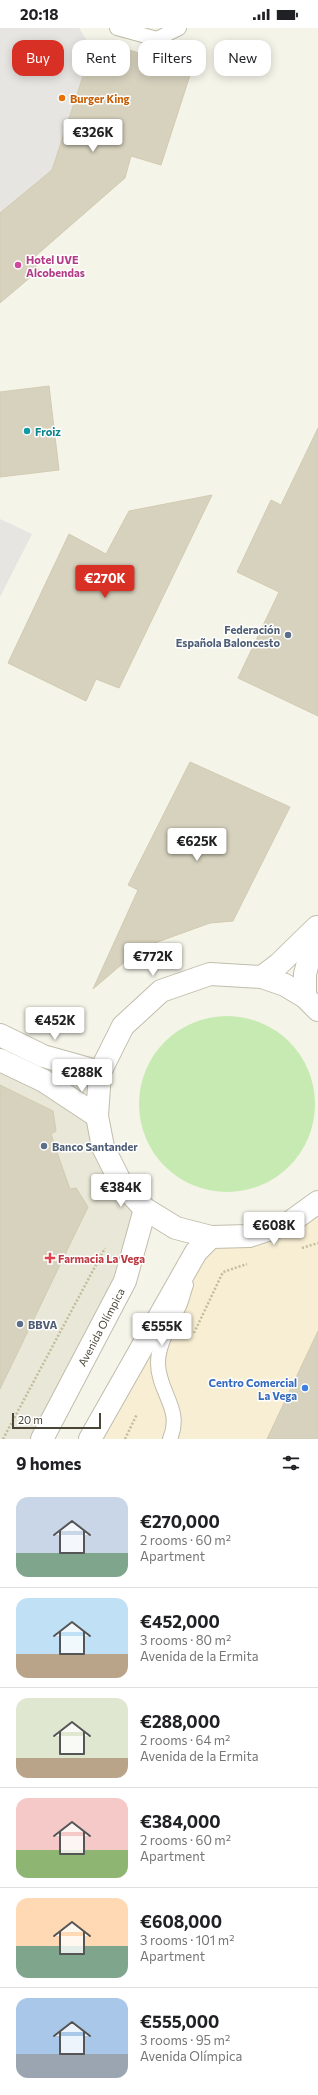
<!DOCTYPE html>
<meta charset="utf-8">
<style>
body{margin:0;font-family:Commissioner,sans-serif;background:#f6f6f6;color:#202124;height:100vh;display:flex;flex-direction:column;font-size:15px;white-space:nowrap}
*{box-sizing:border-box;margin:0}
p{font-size:13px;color:#757577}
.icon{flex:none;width:22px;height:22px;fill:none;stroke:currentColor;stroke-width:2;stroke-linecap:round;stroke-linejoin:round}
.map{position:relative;height:1411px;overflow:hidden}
.side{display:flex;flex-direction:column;background:#fff;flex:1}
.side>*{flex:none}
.hud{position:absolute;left:12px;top:12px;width:294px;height:36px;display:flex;gap:8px}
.scale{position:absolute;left:12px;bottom:10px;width:89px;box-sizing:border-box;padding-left:4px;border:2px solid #494537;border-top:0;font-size:11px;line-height:14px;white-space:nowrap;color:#494537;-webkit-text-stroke:3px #fff;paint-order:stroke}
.price{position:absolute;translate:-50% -34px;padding:0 9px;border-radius:4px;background:#fff;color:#222;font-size:13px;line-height:26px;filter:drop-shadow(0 1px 2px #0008)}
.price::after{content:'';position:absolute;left:50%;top:24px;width:12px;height:9px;margin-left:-6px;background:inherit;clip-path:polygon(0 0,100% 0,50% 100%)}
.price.active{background:#d93025;color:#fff}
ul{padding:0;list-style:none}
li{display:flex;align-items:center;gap:12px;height:100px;padding:0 16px}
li+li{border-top:1px solid #e0e0e0}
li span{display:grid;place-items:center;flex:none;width:112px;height:80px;border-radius:12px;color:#555}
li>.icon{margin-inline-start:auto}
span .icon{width:48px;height:48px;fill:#fffc;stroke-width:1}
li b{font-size:17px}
h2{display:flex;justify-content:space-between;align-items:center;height:48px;padding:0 16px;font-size:17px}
.chip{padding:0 14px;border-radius:12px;background:#fff;box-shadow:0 2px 10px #0003;font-size:14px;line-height:36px}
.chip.active{background:#d93025;color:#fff}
.status{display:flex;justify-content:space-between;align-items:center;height:28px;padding:0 20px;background:#fff;direction:ltr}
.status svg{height:11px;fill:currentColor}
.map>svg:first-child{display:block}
.residential{fill:#e9e7d7}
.commercial{fill:#f7eed4}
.green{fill:#c6eab1}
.parking{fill:#e6e5e1}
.building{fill:#d7d2be;stroke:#d2cbb1}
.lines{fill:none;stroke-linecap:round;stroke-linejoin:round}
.service-casing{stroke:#c1bdab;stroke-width:16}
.minor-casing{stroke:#c1bdab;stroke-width:24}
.tertiary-casing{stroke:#c1bdab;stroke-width:24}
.path{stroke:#c3bc9c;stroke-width:2.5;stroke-dasharray:2 2;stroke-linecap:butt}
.service{stroke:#fff;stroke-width:14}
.minor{stroke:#fff;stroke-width:22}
.tertiary{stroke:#fff;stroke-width:22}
.food-dot{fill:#e8710a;stroke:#fff;stroke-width:1.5}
.hotel-dot{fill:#d1479c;stroke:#fff;stroke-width:1.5}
.culture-dot{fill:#0f9aa8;stroke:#fff;stroke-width:1.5}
.service-dot{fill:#5c6f8a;stroke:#fff;stroke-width:1.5}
.health-dot{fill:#e0444e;stroke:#fff;stroke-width:1.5}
.shop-dot{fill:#3f7fe0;stroke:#fff;stroke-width:1.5}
.labels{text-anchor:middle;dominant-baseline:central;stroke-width:3;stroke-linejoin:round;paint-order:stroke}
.food-label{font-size:11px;font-weight:bold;fill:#c56008;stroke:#fff;text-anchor:start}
.hotel-label{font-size:11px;font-weight:bold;fill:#b23c85;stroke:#fff;text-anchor:start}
.culture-label{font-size:11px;font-weight:bold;fill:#0d838f;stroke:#fff;text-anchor:start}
.service-label{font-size:11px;font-weight:bold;fill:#4e5e75;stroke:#fff;text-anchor:start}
.health-label{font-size:11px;font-weight:bold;fill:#be3a42;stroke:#fff;text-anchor:start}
.street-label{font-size:11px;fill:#494537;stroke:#fff}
.shop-label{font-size:11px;font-weight:bold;fill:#366cbe;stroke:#fff;text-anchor:end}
</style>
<div class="status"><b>20:18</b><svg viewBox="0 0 49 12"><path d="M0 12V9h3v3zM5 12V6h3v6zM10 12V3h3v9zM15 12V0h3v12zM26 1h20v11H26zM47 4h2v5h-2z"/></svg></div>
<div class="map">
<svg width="318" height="1411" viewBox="0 0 318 1411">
<rect width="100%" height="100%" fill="#f5f4e9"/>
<polygon class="residential" points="0,1032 97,1088 145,1181 125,1253 42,1411 0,1411"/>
<polygon class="commercial" points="318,1174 318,1411 90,1411 196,1224"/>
<circle class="green" cx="227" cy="1076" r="88"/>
<g class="parking">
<polygon points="0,0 79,0 92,21 52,142 0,186"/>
<polygon points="0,491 32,506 0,569"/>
</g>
<g class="building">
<polygon points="119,19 192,41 161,137 131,128 125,150 31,232 39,242 0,275 0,185 52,142 92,21 116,28"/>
<polygon points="49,358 59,442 0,449 0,364"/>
<polygon points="318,400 318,688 238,650 279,564 237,544 271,472 281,477"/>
<polygon points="212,467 119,660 96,651 86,673 8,635 69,506 106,526 129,483"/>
<polygon points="190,734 290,779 233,893 210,895 141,920 93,961 138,862 128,857"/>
<polygon points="0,1057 53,1083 56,1103 51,1106 60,1133 70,1161 76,1160 88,1179 0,1361"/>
<polygon points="318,1303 318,1411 267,1411"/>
</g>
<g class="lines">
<g class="service-casing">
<g id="service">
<polyline points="117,0 157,11 179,0"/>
<path d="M170,1411c13,-30 -12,-47 -12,-76 0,-20 13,-38 20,-55 4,-7 5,-16 8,-23"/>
</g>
</g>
<g class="minor-casing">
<g id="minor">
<polyline points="262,949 279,936 317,899"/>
<polyline points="305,969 305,946 317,900"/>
<polyline points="0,1007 43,1028 100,1044"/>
<polyline points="0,1032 44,1053 97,1088"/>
</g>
</g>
<g class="tertiary-casing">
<g id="tertiary">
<polyline points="318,982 305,969 285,957 262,949 210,946 161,963 123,998 100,1044 97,1088 103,1119 121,1155 145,1181 176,1200 211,1209 249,1208 289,1195 318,1174"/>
<polyline points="42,1411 125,1253 145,1181"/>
<polyline points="90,1411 196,1224 211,1209"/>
</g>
</g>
<g class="path">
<polyline points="302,1220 318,1215"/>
<polyline points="194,1305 223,1244 247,1236"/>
<polyline points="3,1411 105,1220"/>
<polyline points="125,1411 137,1386"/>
</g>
<use href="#service" class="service"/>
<use href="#minor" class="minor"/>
<use href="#tertiary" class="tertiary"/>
</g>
<circle class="food-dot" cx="62" cy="70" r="4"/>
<circle class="hotel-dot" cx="18" cy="237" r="4"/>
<circle class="culture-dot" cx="27" cy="403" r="4"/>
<g class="service-dot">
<circle cx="288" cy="607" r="4"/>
<circle cx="44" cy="1118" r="4"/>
<circle cx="20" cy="1296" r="4"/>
</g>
<path class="health-dot" d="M48 1224h4v4h4v4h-4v4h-4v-4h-4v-4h4z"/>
<circle class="shop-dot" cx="305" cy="1360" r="4"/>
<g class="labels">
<g class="food-label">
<text x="70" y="70">Burger King</text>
</g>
<g class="hotel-label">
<text x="26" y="231">Hotel UVE<tspan x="26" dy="13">Alcobendas</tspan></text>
</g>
<g class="culture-label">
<text x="35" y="403">Froiz</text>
</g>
<g class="service-label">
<text x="280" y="601" text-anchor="end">Federación<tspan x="280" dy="13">Española Baloncesto</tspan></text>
<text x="52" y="1118">Banco Santander</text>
<text x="28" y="1296">BBVA</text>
</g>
<g class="health-label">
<text x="58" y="1230">Farmacia La Vega</text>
</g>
<g class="street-label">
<text transform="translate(101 1299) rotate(-62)">Avenida Olímpica</text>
</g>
<g class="shop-label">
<text x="297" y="1354">Centro Comercial<tspan x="297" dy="13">La Vega</tspan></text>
</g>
</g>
</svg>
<div class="scale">20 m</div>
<b class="price" style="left:93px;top:125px">€326K</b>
<b class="price active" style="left:105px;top:571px">€270K</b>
<b class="price" style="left:197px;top:834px">€625K</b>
<b class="price" style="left:153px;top:949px">€772K</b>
<b class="price" style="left:55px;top:1013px">€452K</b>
<b class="price" style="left:82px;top:1065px">€288K</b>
<b class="price" style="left:121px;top:1180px">€384K</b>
<b class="price" style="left:274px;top:1218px">€608K</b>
<b class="price" style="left:162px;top:1319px">€555K</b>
<div class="hud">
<a class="chip active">Buy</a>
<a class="chip">Rent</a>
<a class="chip">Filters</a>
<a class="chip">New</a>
</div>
</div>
<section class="side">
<h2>9 homes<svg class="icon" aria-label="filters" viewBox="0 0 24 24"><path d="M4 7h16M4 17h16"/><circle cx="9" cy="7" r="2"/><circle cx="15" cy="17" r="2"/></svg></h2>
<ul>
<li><span style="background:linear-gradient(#c9d6e8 70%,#7fa58c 0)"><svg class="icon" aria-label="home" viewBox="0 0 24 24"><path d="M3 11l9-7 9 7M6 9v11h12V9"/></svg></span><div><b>€270,000</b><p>2 rooms · 60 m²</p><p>Apartment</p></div></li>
<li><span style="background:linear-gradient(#bfe0f5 70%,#b9a48a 0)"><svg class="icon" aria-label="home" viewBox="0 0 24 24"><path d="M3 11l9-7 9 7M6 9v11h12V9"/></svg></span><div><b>€452,000</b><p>3 rooms · 80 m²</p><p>Avenida de la Ermita</p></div></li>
<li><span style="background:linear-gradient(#dfe7d0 75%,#b9a48a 0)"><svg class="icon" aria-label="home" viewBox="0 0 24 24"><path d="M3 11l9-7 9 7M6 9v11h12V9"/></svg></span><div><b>€288,000</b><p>2 rooms · 64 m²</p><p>Avenida de la Ermita</p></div></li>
<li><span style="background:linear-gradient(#f6c9c9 65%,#8fb573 0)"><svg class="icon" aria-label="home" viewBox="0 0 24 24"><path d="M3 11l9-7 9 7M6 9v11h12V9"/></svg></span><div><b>€384,000</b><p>2 rooms · 60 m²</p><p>Apartment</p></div></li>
<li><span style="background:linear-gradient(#ffd9b3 60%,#7fa58c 0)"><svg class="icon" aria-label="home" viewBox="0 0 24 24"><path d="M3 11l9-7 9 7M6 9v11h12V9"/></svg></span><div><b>€608,000</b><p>3 rooms · 101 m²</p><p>Apartment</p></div></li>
<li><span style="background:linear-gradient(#a9c7e8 70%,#9aa5b1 0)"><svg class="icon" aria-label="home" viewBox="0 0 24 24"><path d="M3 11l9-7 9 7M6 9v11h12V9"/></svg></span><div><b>€555,000</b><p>3 rooms · 95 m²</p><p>Avenida Olímpica</p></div></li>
</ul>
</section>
